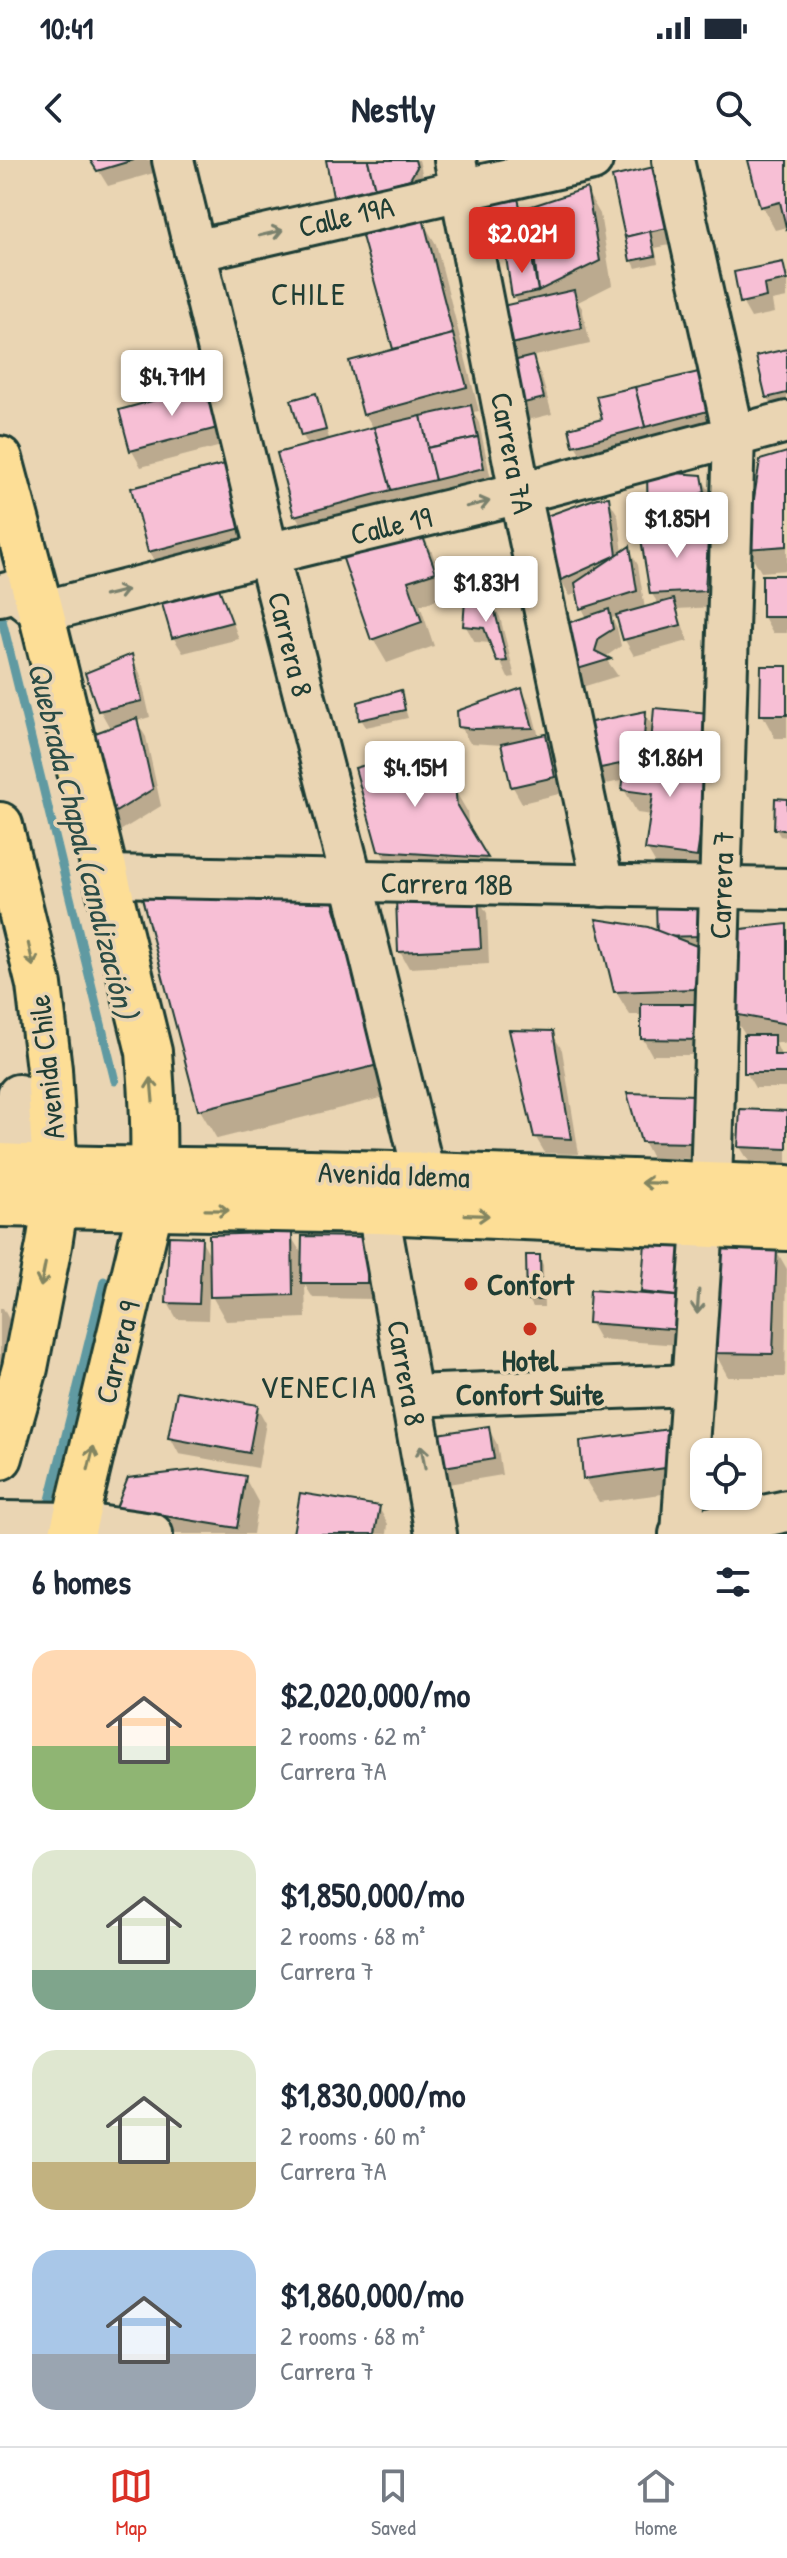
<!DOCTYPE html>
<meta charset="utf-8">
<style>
body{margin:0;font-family:"Patrick Hand",sans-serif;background:#f2f2f3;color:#1f2937;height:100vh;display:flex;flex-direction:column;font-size:30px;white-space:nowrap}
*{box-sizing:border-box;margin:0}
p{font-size:26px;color:#747a83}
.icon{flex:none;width:44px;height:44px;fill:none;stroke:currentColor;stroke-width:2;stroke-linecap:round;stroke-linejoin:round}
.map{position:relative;height:1374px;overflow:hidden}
.drawer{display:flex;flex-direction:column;background:#fff;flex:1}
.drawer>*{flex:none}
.fabs{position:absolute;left:690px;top:1278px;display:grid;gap:16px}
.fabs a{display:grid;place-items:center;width:72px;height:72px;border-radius:16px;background:#fff;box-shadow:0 2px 6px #0004;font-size:40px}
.price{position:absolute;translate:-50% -68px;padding:0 18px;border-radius:8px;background:#fff;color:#222;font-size:26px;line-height:52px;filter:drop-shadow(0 2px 4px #0008)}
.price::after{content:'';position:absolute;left:50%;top:48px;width:24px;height:18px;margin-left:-12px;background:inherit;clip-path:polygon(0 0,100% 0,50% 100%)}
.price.current{background:#d93025;color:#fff}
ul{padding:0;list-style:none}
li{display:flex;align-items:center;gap:24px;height:200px;padding:0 32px}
li span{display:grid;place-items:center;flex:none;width:224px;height:160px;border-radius:24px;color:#555}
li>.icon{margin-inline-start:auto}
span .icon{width:96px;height:96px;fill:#fffc;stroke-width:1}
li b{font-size:34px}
h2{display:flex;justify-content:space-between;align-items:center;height:96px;padding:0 32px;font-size:34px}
.status{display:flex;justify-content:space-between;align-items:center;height:56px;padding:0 40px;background:#fff;direction:ltr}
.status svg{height:22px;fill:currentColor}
header{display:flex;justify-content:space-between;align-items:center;height:104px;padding:0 32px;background:#fff;font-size:36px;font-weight:700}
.dock{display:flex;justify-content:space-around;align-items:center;height:112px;border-top:2px solid #e0e1e3;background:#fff;font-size:22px;color:#747a83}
.dock a{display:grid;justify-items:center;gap:4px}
.dock .current{color:#d93025}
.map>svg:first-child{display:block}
.shadow{fill:#0003;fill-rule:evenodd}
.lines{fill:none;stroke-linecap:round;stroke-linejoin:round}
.stream{stroke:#609aa2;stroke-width:9}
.building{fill:#f7bfd5;stroke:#1f3d34;stroke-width:2}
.minor-casing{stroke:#1f3d34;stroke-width:46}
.major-casing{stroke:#1f3d34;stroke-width:50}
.minor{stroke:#ead5b3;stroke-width:40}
.major{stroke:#fdde96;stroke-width:44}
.oneway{stroke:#7a816d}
.oneway2{stroke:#838560}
.poi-dot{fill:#c8321e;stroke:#ead5b3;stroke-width:3}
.labels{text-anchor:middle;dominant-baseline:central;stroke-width:7;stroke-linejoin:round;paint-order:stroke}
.street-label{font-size:30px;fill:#1f3d34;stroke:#ead5b3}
.poi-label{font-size:30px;font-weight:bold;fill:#1f3d34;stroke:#ead5b3;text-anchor:start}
.neighbourhood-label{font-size:32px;letter-spacing:2px;fill:#1f3d34;stroke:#ead5b3}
.water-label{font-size:32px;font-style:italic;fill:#2a4c46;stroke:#ead5b3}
</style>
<div class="status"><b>10:41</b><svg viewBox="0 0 49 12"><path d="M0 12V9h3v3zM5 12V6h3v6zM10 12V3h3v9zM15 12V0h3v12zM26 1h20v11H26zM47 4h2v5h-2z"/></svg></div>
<header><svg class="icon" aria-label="back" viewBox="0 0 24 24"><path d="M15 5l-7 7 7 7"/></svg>Nestly<svg class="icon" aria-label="search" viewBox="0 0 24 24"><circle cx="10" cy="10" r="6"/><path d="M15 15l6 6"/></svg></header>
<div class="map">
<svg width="787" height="1374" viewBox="0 0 787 1374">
<rect width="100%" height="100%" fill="#ead5b3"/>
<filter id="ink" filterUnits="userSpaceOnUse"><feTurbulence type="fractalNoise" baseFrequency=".0125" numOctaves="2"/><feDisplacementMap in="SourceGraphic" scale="16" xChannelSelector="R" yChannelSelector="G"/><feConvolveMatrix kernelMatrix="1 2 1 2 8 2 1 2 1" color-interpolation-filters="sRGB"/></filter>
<g filter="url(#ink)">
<g class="shadow">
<polygon points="92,0 161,0 164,10 108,26"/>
<polygon points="328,0 419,0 425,25 344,53 335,36"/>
<polygon points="750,0 787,0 787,67 775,70 762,46"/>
<polygon points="657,8 680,83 655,88 658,103 636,108 632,100"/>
<path d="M586,30l14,24 12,71 -34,17 4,6 8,36 -59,13 10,18 11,39 -28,7 -5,-59 -10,-18 10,-40 -5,-8 -7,-40 -8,2 -10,-16 27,-46 9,17 7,28zM536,89l2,19 -8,-13 -15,3 -1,-4z"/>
<polygon points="422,61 436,84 479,251 473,252 479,263 492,324 310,379 296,356 279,294 309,287 303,276 293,242 315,235 330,281 374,269 365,254 396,191 364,77"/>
<polygon points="782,105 787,113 787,138 772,141 774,153 751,158 742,142"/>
<polygon points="787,191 787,252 777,254 768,238 759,197"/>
<polygon points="213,227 233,283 141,307 132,291 122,252"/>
<polygon points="716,228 724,265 585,301 575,285"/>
<polygon points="787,294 787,410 761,412 748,389"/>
<polygon points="228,305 258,391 163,415 150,392"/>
<polygon points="701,317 711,334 713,349 697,354 696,368 708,365 718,381 714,447 677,449 688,481 634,496 625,480 619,456 612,458 617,468 621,486 608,495 606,499 618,516 582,527 573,510 587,458 582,448 579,432 570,436 561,420 608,339 618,355 623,393 629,389 638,405 645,449 659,445 652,434 655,378 650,369"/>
<polygon points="419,368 432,392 448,436 420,445 434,486 387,503 373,479"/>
<polygon points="787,417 787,473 773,473 764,457"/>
<polygon points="214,421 223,437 239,479 183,493 173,477"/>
<polygon points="491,441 500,457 515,517 508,518 492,483 475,482 465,465"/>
<polygon points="131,497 140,513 150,557 136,561 146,577 161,646 120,671 111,655 111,570 100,550"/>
<polygon points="787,508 787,578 775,578 762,554"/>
<polygon points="521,530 531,546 539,577 545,576 554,592 563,633 522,643 513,627 503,585 470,583 460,567"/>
<polygon points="400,532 408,558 366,567 361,559"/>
<path d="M645,554l10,16 62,1 -7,149 -49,-7 -14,-24 5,-34 -15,-2 -13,-24 1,-9 -23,5 -9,-16zM653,583l9,14 -10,-1z"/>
<polygon points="426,591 439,614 442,625 453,627 467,651 469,670 499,721 394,715 380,690"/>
<polygon points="787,641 787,677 780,676 776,669"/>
<polygon points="144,736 330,737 347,767 397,934 217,979 200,950"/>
<polygon points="477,737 487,753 489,804 409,808 400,792"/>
<polygon points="710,761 711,895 652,895 643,879 643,855 630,855 616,832 659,773"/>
<polygon points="787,766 787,884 775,882 782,897 787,897 787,928 755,928 746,912 746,876 730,852"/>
<polygon points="552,873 562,890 579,994 545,993 535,976"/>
<polygon points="695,936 703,999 652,998 643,981"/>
<polygon points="787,953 787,1005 750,1003 740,987"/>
<polygon points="290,1075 304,1097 367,1079 375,1139 313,1138 305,1125 306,1158 226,1161 209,1131 208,1160 177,1159 168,1143 201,1079 211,1097"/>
<path d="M690,1088l2,98 -93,-7 -9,-16 56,-27 -3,-5zM651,1132l17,3 -1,4 -16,-3z"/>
<polygon points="776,1090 787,1109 785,1217 728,1217 715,1193"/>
<polygon points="539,1097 543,1105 544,1147 533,1147 529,1140"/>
<polygon points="0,1148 3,1148 12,1165 0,1234"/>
<polygon points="257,1247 266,1263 258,1308 179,1294 170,1277"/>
<polygon points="488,1268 497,1284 502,1315 448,1324 439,1307"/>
<polygon points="675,1270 686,1331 599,1342 585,1319"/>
<polygon points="245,1318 258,1342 253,1374 150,1374 132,1371 118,1347"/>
<polygon points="379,1348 388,1364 387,1374 296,1374"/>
</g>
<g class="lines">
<g class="stream">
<polyline points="0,452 115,921"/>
<polyline points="47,1352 104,1121"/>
</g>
</g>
<g class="building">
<polygon points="90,0 134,0 97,11"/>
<polygon points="326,0 368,0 375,29 333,37"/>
<polygon points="368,0 415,0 417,7 410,19 375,29"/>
<polygon points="748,0 787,0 787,71 780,42 760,47"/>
<polygon points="658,6 672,67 625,77 612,17"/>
<polygon points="587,28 600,101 538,131 529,47"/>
<polygon points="517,34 526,73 487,82 478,43"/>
<polygon points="423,58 453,174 393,189 362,76"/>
<polygon points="650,71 655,96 630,101 625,77"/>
<polygon points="531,93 538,131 512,137 506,97"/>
<polygon points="783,102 787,120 764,125 766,137 740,143 734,112"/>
<polygon points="574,130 582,168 507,185 498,147"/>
<polygon points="453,174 467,227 363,255 349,201"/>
<polygon points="787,189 787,233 766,238 756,196"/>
<polygon points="533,196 544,238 512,246 501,204"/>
<polygon points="707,210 716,249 645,267 635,227"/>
<polygon points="214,224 225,266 130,291 119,250"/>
<polygon points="635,227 645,267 573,286 569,268 602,259 596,236"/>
<polygon points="316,233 326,270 301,276 291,240"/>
<polygon points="471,245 478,277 427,288 421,256"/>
<polygon points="421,256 435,320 391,330 374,267"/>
<polygon points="374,267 391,330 294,356 277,293"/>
<polygon points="478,277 484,308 435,320 427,288"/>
<polygon points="787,292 787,386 746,389 760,300"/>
<polygon points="229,303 246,367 148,392 131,328"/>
<polygon points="647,311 702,315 705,332 689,338 686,364 648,370"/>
<polygon points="609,337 617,395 559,421 541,358 597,338"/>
<polygon points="709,363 705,431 650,434 641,379"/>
<polygon points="419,366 436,412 408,421 422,462 371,480 341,393"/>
<polygon points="630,386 637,431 580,449 575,423"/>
<rect x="762" y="415" width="25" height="42"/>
<polygon points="215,418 232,462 172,478 160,437"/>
<polygon points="492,439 507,501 497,502 484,468 463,466 465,441"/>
<polygon points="674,439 681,465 623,480 616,455"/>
<polygon points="609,449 613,469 599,478 595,491 611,499 571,511 559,466"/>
<polygon points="132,494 142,541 98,551 85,513"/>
<polygon points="761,506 787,506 787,555 760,555"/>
<polygon points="522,528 533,568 474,569 458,567 457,551"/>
<polygon points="401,530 405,550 359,560 358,542"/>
<polygon points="654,548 709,553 705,588 651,584"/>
<polygon points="646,551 643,591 627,590 625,603 591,610 582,564"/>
<polygon points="137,558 153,629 109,656 87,576"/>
<polygon points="546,574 555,617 511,627 501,584"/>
<polygon points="427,588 436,623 455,625 457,646 488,698 378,691 355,608"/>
<polygon points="627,590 711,602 697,697 645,690 653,634 622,630"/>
<polygon points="775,638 787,639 787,670 774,669"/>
<polygon points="141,734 331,735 382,904 198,950"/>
<polygon points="478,735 481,788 398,792 396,738"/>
<polygon points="656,743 702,743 702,776 657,777"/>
<polygon points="596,759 648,767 702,788 694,829 614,832"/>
<polygon points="787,764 787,864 728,853 733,770"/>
<polygon points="641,844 704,844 703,880 641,879"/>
<polygon points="509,870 553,871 571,979 534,977"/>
<polygon points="744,875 774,875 774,895 787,895 787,913 744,913"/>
<polygon points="627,933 696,935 695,983 641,982"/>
<polygon points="740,949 787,951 787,989 738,987"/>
<polygon points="292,1072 293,1135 210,1137 209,1075"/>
<polygon points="169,1076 202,1077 199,1144 166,1143"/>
<polygon points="302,1076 368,1077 367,1123 301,1123"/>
<polygon points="645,1083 692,1087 686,1137 641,1132"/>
<polygon points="721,1084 777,1088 773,1194 713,1193"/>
<polygon points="526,1095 540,1095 541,1140 527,1140"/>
<polygon points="590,1130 686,1137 683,1170 588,1163"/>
<polygon points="177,1231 258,1245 249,1293 168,1278"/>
<polygon points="489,1266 494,1299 437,1308 431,1275"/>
<polygon points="677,1268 673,1307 583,1319 580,1281"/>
<polygon points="204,1309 246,1316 237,1368 116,1348 128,1318"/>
<polygon points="300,1333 380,1346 375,1374 293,1374"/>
</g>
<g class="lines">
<g class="minor-casing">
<g id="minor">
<polyline points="173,0 268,394 352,721 424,1014"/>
<polyline points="455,0 520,333 603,726"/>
<polyline points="673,0 734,275 711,1025"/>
<polyline points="195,91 592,0"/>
<polyline points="0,435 15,431 41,452 268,394 520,333 787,262"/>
<polyline points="106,716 787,729"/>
<polyline points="16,1007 18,935"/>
<polyline points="378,1051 436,1374"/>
<polyline points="412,1236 692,1225"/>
<polyline points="0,1362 76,1363 152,1374"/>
<polyline points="680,1374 787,1351"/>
<polyline points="682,1374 703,1065"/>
</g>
</g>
<g class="major-casing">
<g id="major">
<path d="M0,299l41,153 108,440c4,53 7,104 1,157l-78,325"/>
<polyline points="0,665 39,825 49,909 55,1010 55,1047 49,1085 25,1208 0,1297"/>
<path d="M0,1006c103,5 206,3 309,6 159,3 319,10 478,16"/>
<polyline points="0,1044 378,1051 787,1068"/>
</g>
</g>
<use href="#minor" class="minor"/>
<use href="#major" class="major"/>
</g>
<defs><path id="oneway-shaft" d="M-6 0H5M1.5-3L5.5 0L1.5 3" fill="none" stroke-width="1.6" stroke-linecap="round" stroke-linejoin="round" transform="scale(2)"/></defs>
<g class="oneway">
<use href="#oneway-shaft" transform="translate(271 73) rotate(-13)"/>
<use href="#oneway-shaft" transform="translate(478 344) rotate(-13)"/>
<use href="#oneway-shaft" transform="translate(116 433) rotate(-14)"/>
<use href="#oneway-shaft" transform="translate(698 1142) rotate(94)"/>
<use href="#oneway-shaft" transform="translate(423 1297) rotate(-100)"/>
</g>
<g class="oneway2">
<use href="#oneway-shaft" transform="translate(31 795) rotate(77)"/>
<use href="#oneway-shaft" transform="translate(152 930) rotate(-95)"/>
<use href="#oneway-shaft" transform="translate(653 1023) rotate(-178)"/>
<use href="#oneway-shaft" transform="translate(217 1050) rotate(1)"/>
<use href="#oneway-shaft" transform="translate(477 1055) rotate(2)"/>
<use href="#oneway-shaft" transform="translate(43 1115) rotate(101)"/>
<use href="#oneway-shaft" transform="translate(91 1298) rotate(-76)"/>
</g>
</g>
<g class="poi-dot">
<circle cx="471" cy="1124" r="8"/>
<circle cx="530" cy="1169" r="8"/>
</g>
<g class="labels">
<g class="street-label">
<text transform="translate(346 56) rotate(-13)">Calle 19A</text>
<text transform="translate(513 293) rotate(79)">Carrera 7A</text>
<text transform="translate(391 365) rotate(-13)">Calle 19</text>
<text transform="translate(291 484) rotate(76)">Carrera 8</text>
<text transform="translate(447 723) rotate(1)">Carrera 18B</text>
<text transform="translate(721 725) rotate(-88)">Carrera 7</text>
<text transform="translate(46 907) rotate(-96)">Avenida Chile</text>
<text transform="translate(394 1014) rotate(2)">Avenida Idema</text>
<text transform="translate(117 1192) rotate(-76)">Carrera 9</text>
<text transform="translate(407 1213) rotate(80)">Carrera 8</text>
</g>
<g class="poi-label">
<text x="487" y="1124">Confort</text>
<text x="530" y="1200" text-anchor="middle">Hotel<tspan x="530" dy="34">Confort Suite</tspan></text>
</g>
<g class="neighbourhood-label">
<text x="309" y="133">CHILE</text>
<text x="319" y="1226">VENECIA</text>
</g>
<g class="water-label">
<text transform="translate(83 680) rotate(76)">Quebrada Chapal (canalización)</text>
</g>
</g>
</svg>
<div class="fabs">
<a><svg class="icon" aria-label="locate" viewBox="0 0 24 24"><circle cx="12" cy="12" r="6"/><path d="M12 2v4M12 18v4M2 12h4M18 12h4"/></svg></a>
</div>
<b class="price current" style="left:522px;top:115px">$2.02M</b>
<b class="price" style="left:172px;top:258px">$4.71M</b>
<b class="price" style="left:677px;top:400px">$1.85M</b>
<b class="price" style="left:486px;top:464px">$1.83M</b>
<b class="price" style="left:670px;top:639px">$1.86M</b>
<b class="price" style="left:415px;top:649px">$4.15M</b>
</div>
<section class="drawer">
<h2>6 homes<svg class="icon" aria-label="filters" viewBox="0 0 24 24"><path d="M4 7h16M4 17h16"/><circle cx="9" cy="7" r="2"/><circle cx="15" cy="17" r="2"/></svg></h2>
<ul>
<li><span style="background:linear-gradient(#ffd9b3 60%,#8fb573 0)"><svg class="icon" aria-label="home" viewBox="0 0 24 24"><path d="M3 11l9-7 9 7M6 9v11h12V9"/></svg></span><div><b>$2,020,000/mo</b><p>2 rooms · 62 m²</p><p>Carrera 7A</p></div></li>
<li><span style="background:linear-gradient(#dfe7d0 75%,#7fa58c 0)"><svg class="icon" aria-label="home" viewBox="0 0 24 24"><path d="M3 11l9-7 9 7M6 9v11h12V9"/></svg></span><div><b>$1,850,000/mo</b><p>2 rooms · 68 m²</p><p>Carrera 7</p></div></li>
<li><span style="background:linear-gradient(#dfe7d0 70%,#c2b280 0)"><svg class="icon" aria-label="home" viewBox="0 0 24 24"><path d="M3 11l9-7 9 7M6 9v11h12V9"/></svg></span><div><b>$1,830,000/mo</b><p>2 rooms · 60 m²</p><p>Carrera 7A</p></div></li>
<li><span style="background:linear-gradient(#a9c7e8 65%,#9aa5b1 0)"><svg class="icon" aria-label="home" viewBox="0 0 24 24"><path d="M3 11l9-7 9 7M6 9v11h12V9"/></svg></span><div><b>$1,860,000/mo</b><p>2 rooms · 68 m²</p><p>Carrera 7</p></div></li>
</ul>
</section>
<nav class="dock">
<a class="current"><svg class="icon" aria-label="map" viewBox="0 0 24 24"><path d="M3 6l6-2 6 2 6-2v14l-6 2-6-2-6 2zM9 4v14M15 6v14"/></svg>Map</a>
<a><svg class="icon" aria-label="saved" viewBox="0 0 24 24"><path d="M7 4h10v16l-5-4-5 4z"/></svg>Saved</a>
<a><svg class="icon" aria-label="home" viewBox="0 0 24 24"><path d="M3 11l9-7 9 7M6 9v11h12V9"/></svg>Home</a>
</nav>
